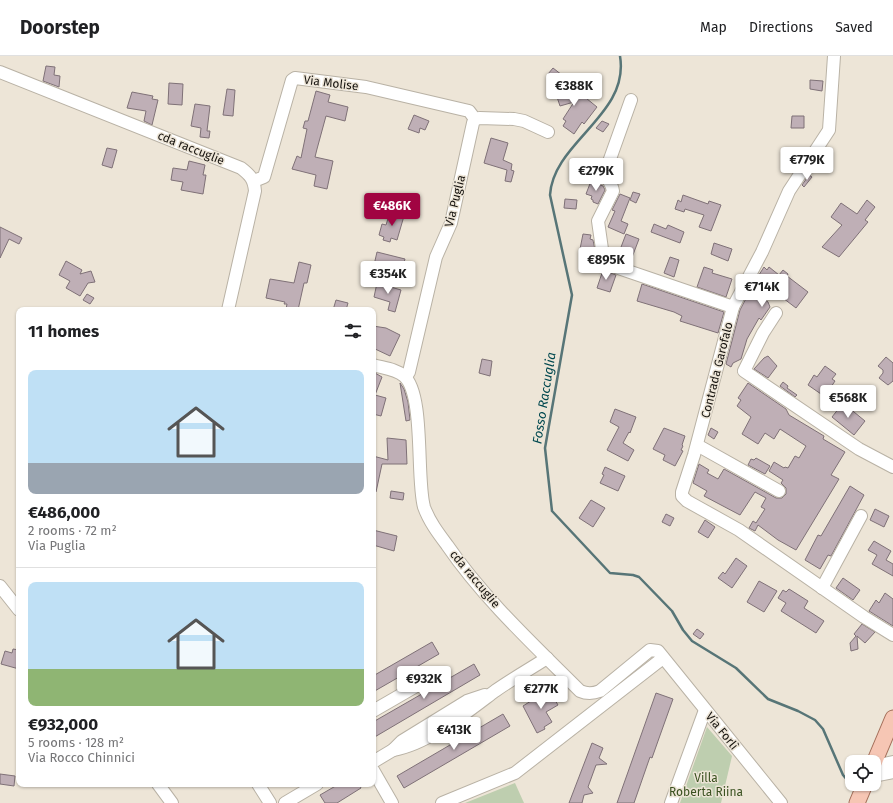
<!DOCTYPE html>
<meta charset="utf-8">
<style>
body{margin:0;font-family:"Fira Sans",sans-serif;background:#f2f2f2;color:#202124;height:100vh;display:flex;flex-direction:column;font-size:15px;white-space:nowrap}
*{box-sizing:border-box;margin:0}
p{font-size:13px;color:#757577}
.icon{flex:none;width:22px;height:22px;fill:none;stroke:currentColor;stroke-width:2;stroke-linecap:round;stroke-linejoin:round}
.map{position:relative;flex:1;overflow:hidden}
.panel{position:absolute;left:16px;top:251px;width:360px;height:480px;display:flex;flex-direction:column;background:#fff;border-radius:8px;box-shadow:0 1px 3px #0004}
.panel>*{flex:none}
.fabs{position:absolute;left:845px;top:699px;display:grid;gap:8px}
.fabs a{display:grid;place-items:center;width:36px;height:36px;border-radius:8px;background:#fff;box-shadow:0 1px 3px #0004;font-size:20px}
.price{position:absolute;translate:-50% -34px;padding:0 9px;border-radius:4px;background:#fff;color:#222;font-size:13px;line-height:26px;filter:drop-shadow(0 1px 2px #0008)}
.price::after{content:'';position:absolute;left:50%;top:24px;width:12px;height:9px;margin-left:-6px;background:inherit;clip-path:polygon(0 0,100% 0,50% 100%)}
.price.selected{background:#a10442;color:#fff}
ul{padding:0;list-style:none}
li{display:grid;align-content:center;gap:8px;height:212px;padding:0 12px}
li+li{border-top:1px solid #e0e0e0}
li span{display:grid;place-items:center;height:124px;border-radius:8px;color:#555}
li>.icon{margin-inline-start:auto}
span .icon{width:72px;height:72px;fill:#fffc;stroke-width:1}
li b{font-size:17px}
h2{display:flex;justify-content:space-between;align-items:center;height:48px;padding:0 12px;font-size:17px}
header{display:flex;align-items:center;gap:24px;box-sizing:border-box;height:56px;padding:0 20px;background:#fff;border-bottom:1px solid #e0e0e0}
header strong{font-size:19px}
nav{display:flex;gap:22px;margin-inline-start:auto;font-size:14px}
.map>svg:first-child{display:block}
.green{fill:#beceaf}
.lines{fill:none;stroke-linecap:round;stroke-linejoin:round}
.stream{stroke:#577577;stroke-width:2.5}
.building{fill:#bfafb6;stroke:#7f7177}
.minor-casing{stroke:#b9b2a5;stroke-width:14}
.major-casing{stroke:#a46f5a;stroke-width:17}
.minor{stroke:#fff;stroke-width:12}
.major{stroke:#f6c6b4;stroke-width:15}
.labels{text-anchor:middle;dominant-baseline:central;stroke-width:3;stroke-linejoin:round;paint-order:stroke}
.street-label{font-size:12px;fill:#16130f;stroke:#ede5d7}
.park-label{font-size:12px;fill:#3a5120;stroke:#ede5d7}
.water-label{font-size:13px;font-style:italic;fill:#00484f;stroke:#ede5d7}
</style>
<header>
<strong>Doorstep</strong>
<nav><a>Map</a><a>Directions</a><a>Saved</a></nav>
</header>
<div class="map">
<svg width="893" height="747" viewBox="0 0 893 747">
<rect width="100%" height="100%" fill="#ede5d7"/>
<g class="green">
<polygon points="707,671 732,700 721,747 680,747"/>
<polygon points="515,727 524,747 465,747"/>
</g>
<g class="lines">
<path class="stream" d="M620,0c10,59 -67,86 -70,139l22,100 -27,153 7,63 58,62 23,2 6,2 33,34 11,19 9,11 44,27 32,31 30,12 17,9 8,9 20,46 11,13"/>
</g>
<g class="building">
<polygon points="46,10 55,11 54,19 60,20 59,31 43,25"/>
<polygon points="553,12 562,19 556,25 548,18"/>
<polygon points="560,21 565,25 563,27 578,41 581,38 597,51 584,68 582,66 574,78 563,70 566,65 563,63 574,46 560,50 557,41 562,36 553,29"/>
<polygon points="810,24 823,25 822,35 810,33"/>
<polygon points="169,27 183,28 182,49 168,48"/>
<polygon points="227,33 235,34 233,60 223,59"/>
<polygon points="316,35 330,39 328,46 348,51 345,65 326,60 317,93 315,101 333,105 327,133 314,130 316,119 292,113 297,100 301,102 307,73 303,72 305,65 308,65"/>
<polygon points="132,36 153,40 152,43 158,44 152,69 144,65 146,55 127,52"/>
<polygon points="195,48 210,50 207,75 210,75 209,82 200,81 201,72 191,70"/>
<polygon points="414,59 429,65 425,74 420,72 419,77 408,73"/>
<polygon points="792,60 804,60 804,72 791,72"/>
<polygon points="602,65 609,68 603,76 596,72"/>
<polygon points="491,82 508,87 503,104 512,108 511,114 514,115 511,126 505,125 507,114 484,107"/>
<polygon points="107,92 117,94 112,112 102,109"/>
<polygon points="189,105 205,109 203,119 206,119 203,138 181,134 183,126 171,124 173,112 187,114"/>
<polygon points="588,112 595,115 593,121 586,118"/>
<polygon points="809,119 812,121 804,131 802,129"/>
<polygon points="591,125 603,130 605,134 598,148 593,146 593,144 591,143 592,140 586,138"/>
<polygon points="633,136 640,138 636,147 630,144"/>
<polygon points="620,138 630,142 621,165 628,168 624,178 608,171 615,155 612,154"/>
<polygon points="683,139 708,148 709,145 721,149 711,175 699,171 704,159 685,153 684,156 675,153 678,144 681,146"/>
<polygon points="565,143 577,144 576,153 564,152"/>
<polygon points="867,144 875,151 865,164 868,166 839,201 822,191 842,169 831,161 841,147 857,158"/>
<polygon points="390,156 404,160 397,184 391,182 390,186 383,184 384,181 379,179 382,168 386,169"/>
<polygon points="654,168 666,173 668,169 684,176 680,187 651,176"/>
<polygon points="0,171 22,182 19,188 9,183 0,202"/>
<polygon points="583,178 591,179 590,183 593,184 595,194 580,193"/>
<polygon points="626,178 639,183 631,204 618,199"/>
<polygon points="714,187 732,193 728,205 711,198"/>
<polygon points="377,196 405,203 403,210 401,209 397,227 394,214 374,209"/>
<polygon points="670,201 679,204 674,221 664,217"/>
<polygon points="66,205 82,214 80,218 91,215 95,226 88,227 80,240 66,232 70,225 59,219"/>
<polygon points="299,206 311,209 307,227 304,227 298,254 286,253 287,248 284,248 285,246 266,242 270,223 294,227"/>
<polygon points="704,211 713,214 712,217 732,223 726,241 697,231"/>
<polygon points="764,211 767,214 769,211 779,219 783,214 788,218 787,220 808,236 796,252 762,226 763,229 757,238 768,246 770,251 761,264 759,262 747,283 741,303 733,307 731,311 726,308 740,254 751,233 759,223 757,222"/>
<polygon points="603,214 616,219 610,236 597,232"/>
<polygon points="377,227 401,234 395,256 388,254 390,246 374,241"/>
<polygon points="642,228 724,256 718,277 680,265 682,260 674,256 637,245"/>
<polygon points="87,238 94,242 90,248 83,244"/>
<polygon points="336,244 348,247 346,254 333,254"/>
<polygon points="373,270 386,272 400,279 390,300 373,292"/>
<polygon points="768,300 777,310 768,322 754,313 764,302"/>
<polygon points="886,301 893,307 893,325 888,329 879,322 883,317 883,314 878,310"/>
<polygon points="482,303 492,305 490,320 479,317"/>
<polygon points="825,310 836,318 832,323 835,325 827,337 823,335 821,338 808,329 814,319 817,321"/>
<polygon points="375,317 382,321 375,339 386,342 381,360 373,358 373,325"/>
<polygon points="783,326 788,330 787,332 797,339 795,341 780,330"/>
<polygon points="400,327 404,333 408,346 410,364 406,365"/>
<polygon points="748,327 786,353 789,359 824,380 823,383 845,396 831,419 839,423 796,494 778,484 758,469 755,475 749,472 753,465 756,467 765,453 761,451 766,442 755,436 740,459 704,440 707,435 693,427 699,408 709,414 707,417 718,423 724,413 776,442 782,442 786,438 786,432 781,427 783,424 769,415 774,406 784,412 785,411 788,412 795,400 799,402 806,390 780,373 774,383 765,377 758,388 742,378 751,361 737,350 741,344 738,342"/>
<polygon points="843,347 865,365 854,379 832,361"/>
<polygon points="615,353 636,361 630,377 629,376 623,387 634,394 628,405 607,394 619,371 610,366"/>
<polygon points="664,372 685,380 682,389 683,390 681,394 683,395 675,410 663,404 665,399 653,393"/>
<polygon points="711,372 718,376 714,383 708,379"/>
<polygon points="387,382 406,384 407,408 382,408 376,436 373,436 373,400 388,404"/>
<polygon points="756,402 770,410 765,418 748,409 751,403 754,404"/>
<polygon points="605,411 625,420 618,435 600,427 604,419 602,418"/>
<polygon points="850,430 864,439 831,500 828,499 820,513 805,504 818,479 821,480"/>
<polygon points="391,435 404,437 403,444 390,442"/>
<polygon points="591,444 605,452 593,471 579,462"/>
<polygon points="875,453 889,460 884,471 870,464"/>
<polygon points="666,458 674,462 670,470 662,466"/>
<polygon points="705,464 715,471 708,482 698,476"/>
<polygon points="373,474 397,480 394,495 373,489"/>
<polygon points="874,485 891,495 886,504 893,508 893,520 872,508 877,499 868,494"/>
<polygon points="736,502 747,510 732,532 718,522 723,516 725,518"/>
<polygon points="843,522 860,534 853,544 836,532"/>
<polygon points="759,525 777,535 764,556 747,546"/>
<polygon points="789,533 808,545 804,552 824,565 816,577 781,555 786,547 778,542 783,534 786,536"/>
<polygon points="885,537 893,543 893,570 869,555 876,544 879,547"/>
<polygon points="862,568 875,576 865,587 857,580 858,593 851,595 850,587 856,580 854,578"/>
<polygon points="697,573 704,578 700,583 693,578"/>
<polygon points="432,586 439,598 373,636 373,620"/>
<polygon points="13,593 19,594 19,613 1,608 5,595 12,597"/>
<polygon points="474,608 480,619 373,682 373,666"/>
<polygon points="549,634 558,649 546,656 552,666 544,671 545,673 537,677 523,650 534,643 535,639 539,640"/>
<polygon points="656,637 673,643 658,685 652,702 650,701 634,747 617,747"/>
<polygon points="503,658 510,670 404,732 397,720"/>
<polygon points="592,687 603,692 599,702 607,708 596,709 588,731 593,737 584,739 582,747 569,747"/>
<polygon points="0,718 15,720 14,730 0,728"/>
<polygon points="339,728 359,728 361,732 337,747 325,747 320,739"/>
</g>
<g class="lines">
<g class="minor-casing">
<g id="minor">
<polyline points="834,0 829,74 789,135 762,196 733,251 694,399 682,436 682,440 687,445 739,474 864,561 893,579"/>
<path d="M0,16l241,96c9,7 13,11 14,23l-27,119"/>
<path d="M631,44l-26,73c2,7 7,10 8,18l-15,30 6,42 129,44"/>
<polyline points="254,125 264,121 292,24 295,22 366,31 469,55 475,63"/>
<polyline points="776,257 763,277 744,315 859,393 893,411"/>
<path d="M373,309c10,3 23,4 31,11 21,18 12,103 20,131 5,14 14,26 23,38 37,54 87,100 133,146 7,3 12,3 20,0l50,-41 8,1 123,152"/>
<polyline points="406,321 409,316 436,201 451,167 473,67 475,63 480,62 514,63 524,65 548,76"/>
<polyline points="697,389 779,435"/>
<polyline points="0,530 19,554"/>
<polyline points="822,532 861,460"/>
<polyline points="373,655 437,618"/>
<path d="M393,694c35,-6 74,-38 102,-59 17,-12 35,-22 52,-33"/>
<polyline points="373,706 393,694 402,685 467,645 485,639"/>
<polyline points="874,710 893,706"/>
<polyline points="373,714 392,747"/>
<polyline points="874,720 893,716"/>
<polyline points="158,728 172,747"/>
<polyline points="258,728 270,747"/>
<polyline points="285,747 317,728"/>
<polyline points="442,747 515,717 663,602"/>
<polyline points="671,747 705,654"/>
</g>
</g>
<g class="major-casing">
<g id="major">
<polyline points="874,707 893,662"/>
<polyline points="857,747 865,728"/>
</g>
</g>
<use href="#minor" class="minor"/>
<use href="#major" class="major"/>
</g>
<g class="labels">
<g class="street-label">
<text transform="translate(331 27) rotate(7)">Via Molise</text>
<text transform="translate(191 92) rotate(22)">cda raccuglie</text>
<text transform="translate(455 145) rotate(-76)">Via Puglia</text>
<text transform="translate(717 314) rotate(-76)">Contrada Garofalo</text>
<text transform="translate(475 523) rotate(50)">cda raccuglie</text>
<text transform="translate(722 675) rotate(51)">Via Forlì</text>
</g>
<g class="park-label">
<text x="706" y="722">Villa<tspan x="706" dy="14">Roberta Riina</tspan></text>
</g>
<g class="water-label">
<text transform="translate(544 342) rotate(-81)">Fosso Raccuglia</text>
</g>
</g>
</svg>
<div class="fabs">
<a><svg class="icon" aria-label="locate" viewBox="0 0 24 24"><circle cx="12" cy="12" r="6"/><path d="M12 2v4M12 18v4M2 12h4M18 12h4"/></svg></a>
</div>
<b class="price" style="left:574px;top:51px">€388K</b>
<b class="price" style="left:807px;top:125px">€779K</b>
<b class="price" style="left:596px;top:136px">€279K</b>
<b class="price selected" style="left:392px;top:171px">€486K</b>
<b class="price" style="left:606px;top:225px">€895K</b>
<b class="price" style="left:388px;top:239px">€354K</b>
<b class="price" style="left:762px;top:252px">€714K</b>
<b class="price" style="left:848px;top:363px">€568K</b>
<b class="price" style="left:424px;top:644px">€932K</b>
<b class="price" style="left:541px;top:654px">€277K</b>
<b class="price" style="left:454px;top:695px">€413K</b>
<section class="panel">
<h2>11 homes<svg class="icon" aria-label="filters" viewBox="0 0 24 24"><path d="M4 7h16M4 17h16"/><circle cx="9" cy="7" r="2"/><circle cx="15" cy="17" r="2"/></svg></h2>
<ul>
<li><span style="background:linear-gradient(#bfe0f5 75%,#9aa5b1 0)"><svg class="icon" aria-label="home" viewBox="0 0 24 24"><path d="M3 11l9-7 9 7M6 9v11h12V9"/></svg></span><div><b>€486,000</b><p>2 rooms · 72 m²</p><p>Via Puglia</p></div></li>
<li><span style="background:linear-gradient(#bfe0f5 70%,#8fb573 0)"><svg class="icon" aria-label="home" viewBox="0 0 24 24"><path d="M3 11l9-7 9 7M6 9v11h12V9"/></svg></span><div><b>€932,000</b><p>5 rooms · 128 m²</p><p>Via Rocco Chinnici</p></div></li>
</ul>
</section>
</div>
